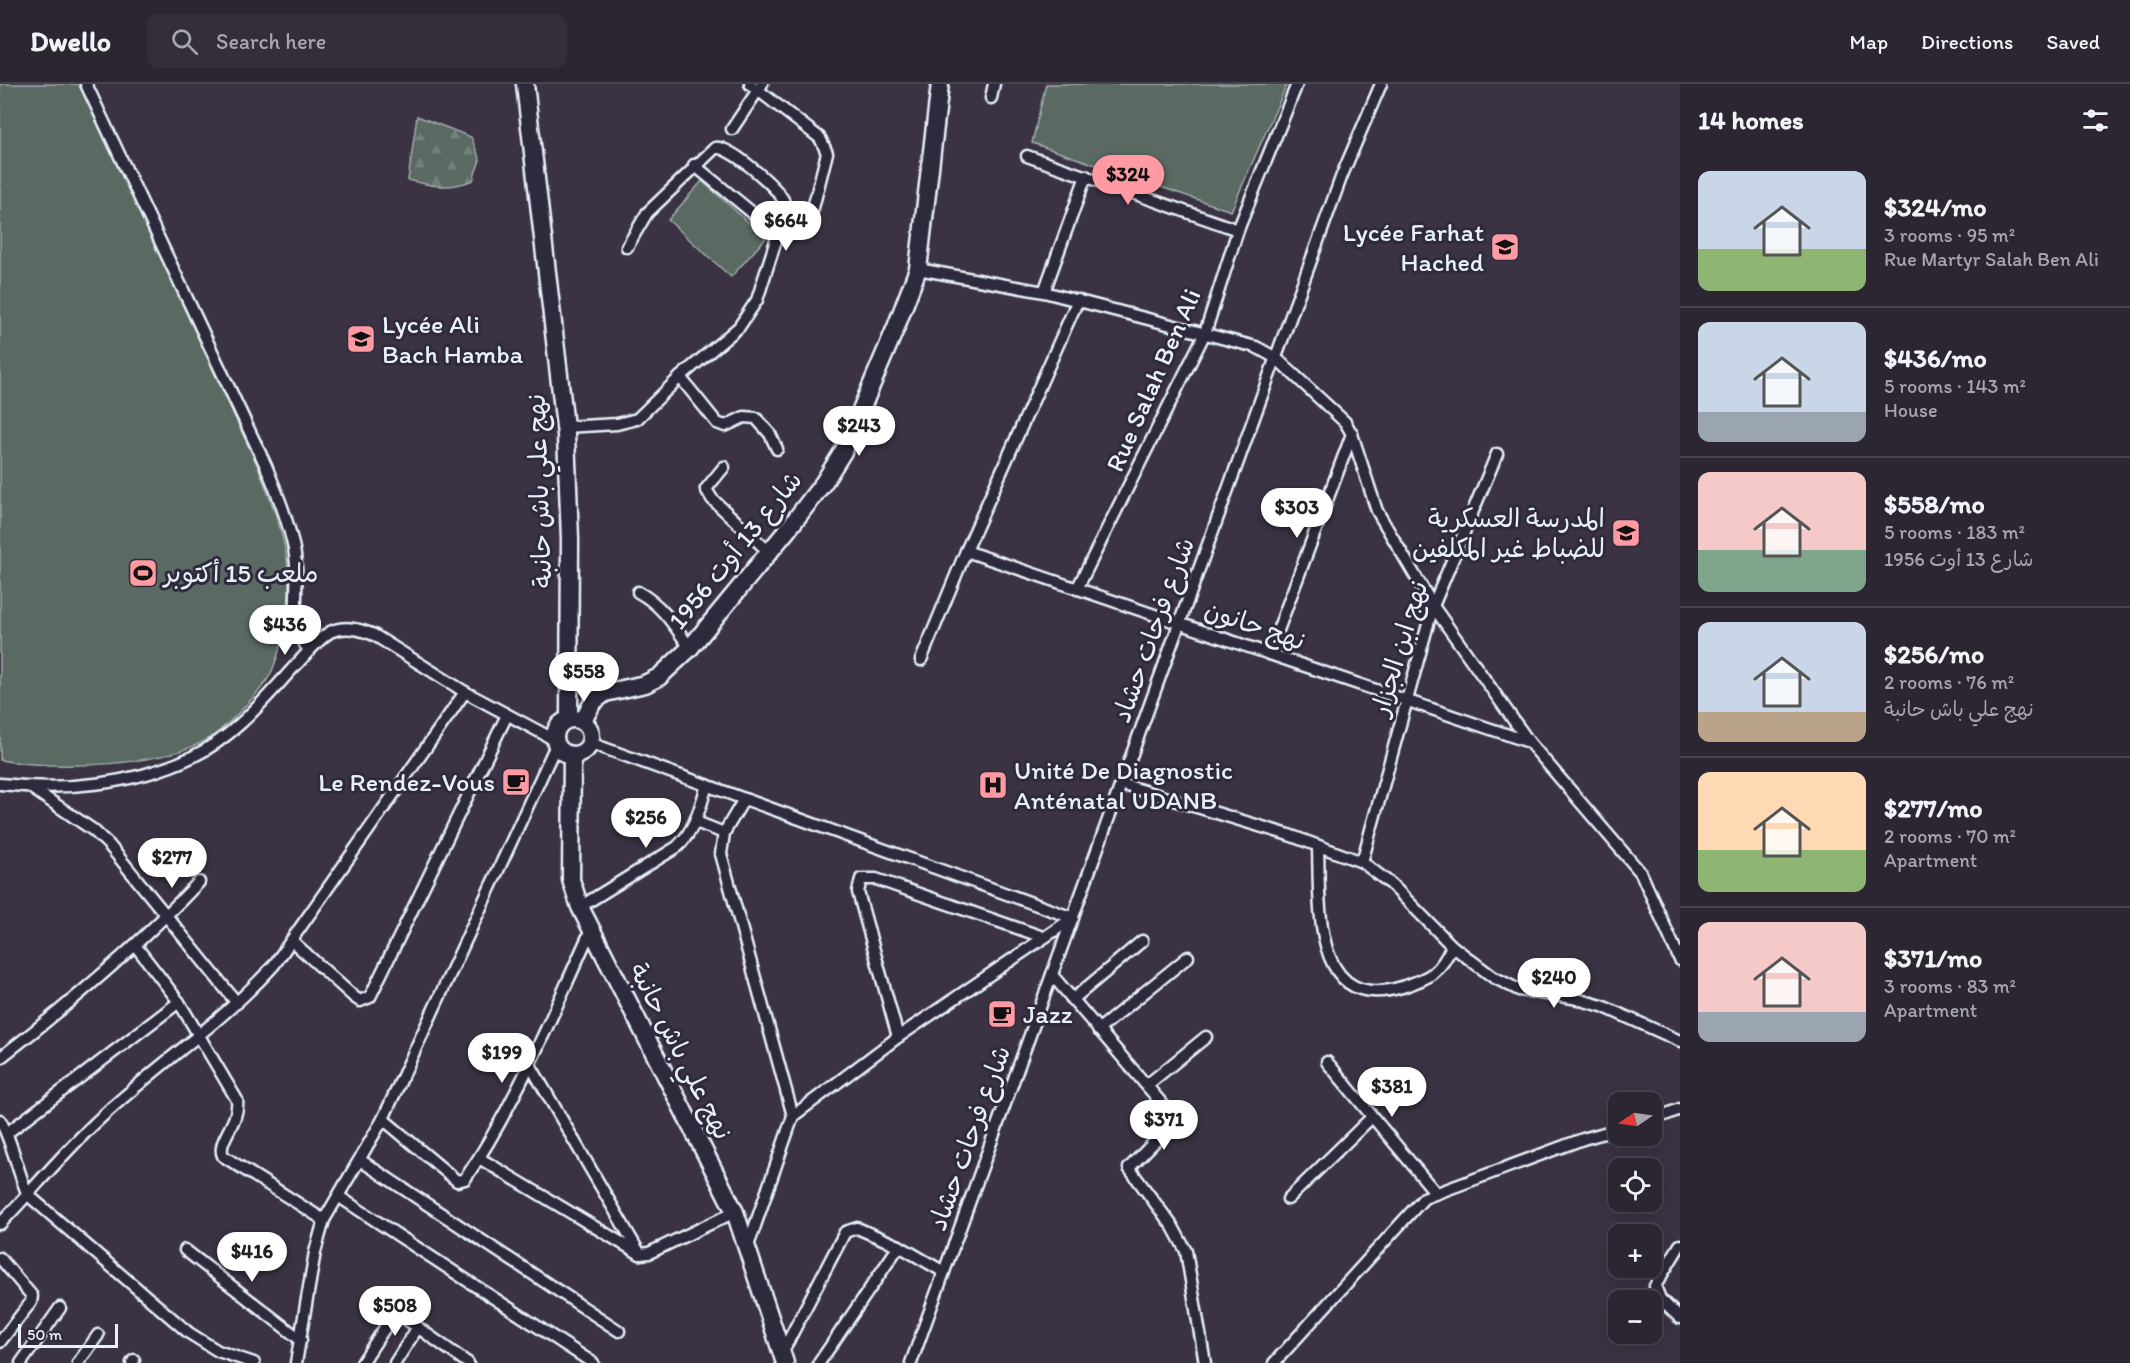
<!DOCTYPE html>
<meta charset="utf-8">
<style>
body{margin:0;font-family:Itim,"Playpen Sans Arabic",sans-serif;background:#342e3b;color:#f1f3f6;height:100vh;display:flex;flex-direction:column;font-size:22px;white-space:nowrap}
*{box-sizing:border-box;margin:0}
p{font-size:20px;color:#a6a5ac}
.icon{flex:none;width:33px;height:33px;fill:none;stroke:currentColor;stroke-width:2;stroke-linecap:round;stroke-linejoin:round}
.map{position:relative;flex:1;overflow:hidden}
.details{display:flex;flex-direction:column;background:#2c2633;width:450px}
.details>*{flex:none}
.needle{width:39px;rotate:257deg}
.buttons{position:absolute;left:1608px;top:1008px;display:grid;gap:12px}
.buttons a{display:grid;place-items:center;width:54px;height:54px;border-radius:12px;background:#2c2633;box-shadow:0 3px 15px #0003,0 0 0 2px #48434e;font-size:30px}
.scale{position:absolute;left:18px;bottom:15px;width:100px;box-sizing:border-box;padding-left:6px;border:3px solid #e8f1f8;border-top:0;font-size:16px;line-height:21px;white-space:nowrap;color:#e8f1f8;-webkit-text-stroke:4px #2f2a3d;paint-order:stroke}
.price{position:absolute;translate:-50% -51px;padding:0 14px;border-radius:21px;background:#fff;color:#222;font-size:20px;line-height:39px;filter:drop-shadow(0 2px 3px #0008)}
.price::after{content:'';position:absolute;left:50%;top:36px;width:18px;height:14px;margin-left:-9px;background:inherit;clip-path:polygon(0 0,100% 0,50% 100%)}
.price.on{background:#ff9aa2;color:#111}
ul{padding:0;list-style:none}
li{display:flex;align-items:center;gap:18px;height:150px;padding:0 18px}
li+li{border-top:2px solid #48434e}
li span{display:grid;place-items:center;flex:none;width:168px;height:120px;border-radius:12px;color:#555}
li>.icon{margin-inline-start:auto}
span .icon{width:72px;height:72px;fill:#fffc;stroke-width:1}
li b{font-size:26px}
h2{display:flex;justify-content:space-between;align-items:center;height:72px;padding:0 18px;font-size:26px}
header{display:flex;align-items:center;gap:36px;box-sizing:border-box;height:84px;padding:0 30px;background:#2c2633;border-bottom:2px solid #48434e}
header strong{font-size:28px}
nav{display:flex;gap:33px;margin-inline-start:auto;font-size:21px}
.search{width:420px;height:54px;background:#342e3b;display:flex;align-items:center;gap:15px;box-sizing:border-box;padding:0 21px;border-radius:12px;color:#a6a5ac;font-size:22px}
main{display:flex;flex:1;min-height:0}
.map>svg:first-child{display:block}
.forest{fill:url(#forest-firs);stroke:#a1aead;stroke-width:1.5}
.garden{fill:#5a6b62;stroke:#a1aead;stroke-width:1.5}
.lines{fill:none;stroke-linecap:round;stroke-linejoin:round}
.street-casing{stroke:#e8f1f8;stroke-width:15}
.secondary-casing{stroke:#e8f1f8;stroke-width:21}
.street{stroke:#2f2a3d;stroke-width:10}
.secondary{stroke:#2f2a3d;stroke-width:16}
.labels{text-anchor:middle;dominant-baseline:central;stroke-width:6;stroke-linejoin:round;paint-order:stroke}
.poi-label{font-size:26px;fill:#e8f1f8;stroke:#2f2a3d;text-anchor:start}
.street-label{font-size:26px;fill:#e8f1f8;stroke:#2f2a3d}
</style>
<header>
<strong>Dwello</strong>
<div class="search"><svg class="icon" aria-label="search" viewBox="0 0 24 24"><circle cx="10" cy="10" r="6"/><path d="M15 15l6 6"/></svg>Search here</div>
<nav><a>Map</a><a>Directions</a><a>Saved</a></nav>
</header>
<main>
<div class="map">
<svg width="1680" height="1279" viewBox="0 0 1680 1279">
<defs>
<pattern id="forest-firs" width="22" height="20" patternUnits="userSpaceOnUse" patternTransform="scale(1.5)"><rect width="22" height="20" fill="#5a6b62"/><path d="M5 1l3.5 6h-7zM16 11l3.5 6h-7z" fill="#728179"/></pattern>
</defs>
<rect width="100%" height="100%" fill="#3b3344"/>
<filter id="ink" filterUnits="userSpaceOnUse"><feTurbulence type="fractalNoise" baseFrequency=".0167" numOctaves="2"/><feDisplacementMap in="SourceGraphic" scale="12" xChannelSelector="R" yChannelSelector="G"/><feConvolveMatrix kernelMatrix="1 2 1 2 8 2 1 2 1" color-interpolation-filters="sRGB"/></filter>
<g filter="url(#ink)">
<path class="forest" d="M417,32l54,21 9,23 -7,20c-23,10 -42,6 -65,0z"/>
<g class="garden">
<path d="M0,0h80l178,383c16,41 33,83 31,128 -2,25 -7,52 -17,76 -7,17 -42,52 -58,64 -47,33 -159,35 -214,25z"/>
<polygon points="1046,0 1287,0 1231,127 1032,59"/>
<polygon points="702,97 766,154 731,193 668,136"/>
</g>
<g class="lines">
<g class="street-casing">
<g id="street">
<path d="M86,0l180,382c11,27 22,54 28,83 8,39 -8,66 15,102"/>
<polyline points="750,0 820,54 827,69 812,128"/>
<polyline points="991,14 994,0"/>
<polyline points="732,45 762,0"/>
<polyline points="1027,72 1238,146"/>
<polyline points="694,81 777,149"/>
<polyline points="918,185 1044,208 1256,263 1276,274 1345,338 1352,350 1377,427 1433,522 1529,658 1641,789 1680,876"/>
<polyline points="1044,208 1086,92"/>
<polyline points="680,293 717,339 725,342 744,333 756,334 770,350 777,365"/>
<path d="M565,343l52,-3 20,-5 43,-42 59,-50 18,-27 28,-88c0,-5 0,-10 -3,-14 -8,-13 -53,-53 -67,-50l-68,65 -20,34"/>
<polyline points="724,383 706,405 712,415 769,468"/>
<polyline points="966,467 1529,658"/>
<polyline points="1077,505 1205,249 1238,146 1297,0"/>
<path d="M638,508c24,13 36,33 52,56"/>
<polyline points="1269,570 1352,350"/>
<polyline points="921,576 966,467 1078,216"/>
<polyline points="590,659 1073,834"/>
<path d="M0,700c64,7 133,1 192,-27 42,-20 71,-56 102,-90 11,-11 23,-27 36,-35 15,-7 30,-3 44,3l91,57 90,48"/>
<polyline points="1121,700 1289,751 1362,778 1391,800 1452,862 1493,893 1519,906 1573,914 1602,922 1680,957"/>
<polyline points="30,703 93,746 109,761 237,919"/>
<polyline points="744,715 724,749 721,770 793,1032"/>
<polyline points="696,738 724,749"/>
<path d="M1318,762c2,57 -7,168 84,141 28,-9 38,-14 50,-41"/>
<polyline points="1362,778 1433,522 1497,370"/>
<path d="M580,823l97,-60c18,-17 23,-39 30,-62"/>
<polyline points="292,857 354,913 360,917 370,913 507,631"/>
<polyline points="1052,891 1170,1029 1171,1041 1129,1084 1173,1143 1186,1167 1205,1279"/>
<polyline points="1072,916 1142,857"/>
<path d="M179,918l58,98c3,23 -21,41 -14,56l101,64"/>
<polyline points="1098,946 1188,873"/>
<polyline points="898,953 858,808 861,795 876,795 1043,853"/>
<path d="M0,974c70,-54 138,-112 199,-176"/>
<polyline points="1327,978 1435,1108"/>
<polyline points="529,979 640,1170"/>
<polyline points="1147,1001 1206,953"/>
<path d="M383,1035l74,62 8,-2c52,-76 87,-165 126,-249"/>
<path d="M0,1036c13,23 17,51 28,75l161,138 29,18 36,12"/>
<polyline points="1652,1036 1680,1025"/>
<polyline points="7,1049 179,918 135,861"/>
<polyline points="479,1074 640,1170 649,1169 735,1128"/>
<polyline points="360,1076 619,1247"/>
<polyline points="338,1112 593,1279"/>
<polyline points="1288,1115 1372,1033"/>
<path d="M0,1140c30,-31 59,-66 90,-96 59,-58 129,-102 184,-163l191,-273"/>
<polyline points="1680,1161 1655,1202 1660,1215 1680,1234"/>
<polyline points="748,1162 793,1032 898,953 1073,834"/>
<polyline points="185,1166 301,1256"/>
<polyline points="0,1174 32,1212 31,1218 0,1258"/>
<polyline points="386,1221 468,1279"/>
<polyline points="782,1269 845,1148 857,1144 899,1162 944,1188"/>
<polyline points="21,1279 60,1224"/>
<polyline points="78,1279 98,1251"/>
<polyline points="132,1279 134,1276"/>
<polyline points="296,1279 315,1168 324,1136 383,1035 556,661"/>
<polyline points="362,1279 395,1228"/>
<polyline points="395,1279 418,1243"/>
<polyline points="819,1279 899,1162"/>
<polyline points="911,1279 1342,91 1381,0"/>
<polyline points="1274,1279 1424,1114 1583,1055 1618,1045"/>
</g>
</g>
<g class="secondary-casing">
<g id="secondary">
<polyline points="525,0 566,351 570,455 569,635"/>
<circle cx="573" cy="653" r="18"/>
<polyline points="583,637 593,618 605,609 645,600 659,593 690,564 789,444 824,398 844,366 896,243 918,185 940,0"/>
<polyline points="572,671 571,796 580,823 735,1128 785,1279"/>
</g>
</g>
<use href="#street" class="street"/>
<use href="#secondary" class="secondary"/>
</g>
</g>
<defs>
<g id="school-square" transform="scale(1.5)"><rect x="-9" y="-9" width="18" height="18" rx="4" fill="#ff9aa2" stroke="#2f2a3d"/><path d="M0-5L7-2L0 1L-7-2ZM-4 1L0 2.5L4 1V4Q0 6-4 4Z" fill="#111"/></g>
<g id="university-square" transform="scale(1.5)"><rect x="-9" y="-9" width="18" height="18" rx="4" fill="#ff9aa2" stroke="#2f2a3d"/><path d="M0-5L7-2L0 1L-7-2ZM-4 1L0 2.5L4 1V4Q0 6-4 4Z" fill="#111"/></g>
<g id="stadium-square" transform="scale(1.5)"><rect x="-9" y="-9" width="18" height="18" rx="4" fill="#ff9aa2" stroke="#2f2a3d"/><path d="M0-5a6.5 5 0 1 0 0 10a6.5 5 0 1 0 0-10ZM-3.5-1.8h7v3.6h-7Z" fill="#111"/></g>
<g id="cafe-square" transform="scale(1.5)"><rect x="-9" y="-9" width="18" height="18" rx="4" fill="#ff9aa2" stroke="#2f2a3d"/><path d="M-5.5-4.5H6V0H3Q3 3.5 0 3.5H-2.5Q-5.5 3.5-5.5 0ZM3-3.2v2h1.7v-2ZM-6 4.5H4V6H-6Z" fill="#111"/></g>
<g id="hospital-square" transform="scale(1.5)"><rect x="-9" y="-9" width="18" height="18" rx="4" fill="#ff9aa2" stroke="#2f2a3d"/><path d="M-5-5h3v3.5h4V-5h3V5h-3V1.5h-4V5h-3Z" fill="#111"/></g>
</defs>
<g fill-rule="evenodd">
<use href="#school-square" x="1505" y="163"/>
<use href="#school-square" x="361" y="255"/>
<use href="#university-square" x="1626" y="449"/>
<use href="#stadium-square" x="143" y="489"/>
<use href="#cafe-square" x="516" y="698"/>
<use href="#hospital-square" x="993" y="701"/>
<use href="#cafe-square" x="1002" y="930"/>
</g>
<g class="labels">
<g class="poi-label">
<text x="1484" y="148" text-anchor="end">Lycée Farhat<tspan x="1484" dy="30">Hached</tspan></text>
<text x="382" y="240">Lycée Ali<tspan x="382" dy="30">Bach Hamba</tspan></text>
<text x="1605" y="434" text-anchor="end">المدرسة العسكرية<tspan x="1605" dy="30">للضباط غير المكلفين</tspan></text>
<text x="164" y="489">ملعب 15 أكتوبر</text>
<text x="1014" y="686">Unité De Diagnostic<tspan x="1014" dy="30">Anténatal UDANB</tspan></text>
<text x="495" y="698" text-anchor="end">Le Rendez-Vous</text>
<text x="1023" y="930">Jazz</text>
</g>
<g class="street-label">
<text transform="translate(1153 296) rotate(-66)">Rue Salah Ben Ali</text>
<text transform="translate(539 407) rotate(-92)">نهج علي باش حانبة</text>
<text transform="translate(735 466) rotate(-51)">شارع 13 أوت 1956</text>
<text transform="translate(1255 541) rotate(19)">نهج حانون</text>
<text transform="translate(1153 546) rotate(-70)">شارع فرحات حشاد</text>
<text transform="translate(1399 564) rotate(-73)">نهج ابن الجزار</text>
<text transform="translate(681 967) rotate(63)">نهج علي باش حانبة</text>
<text transform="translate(969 1054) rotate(-70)">شارع فرحات حشاد</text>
</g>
</g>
</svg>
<div class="buttons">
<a><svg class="needle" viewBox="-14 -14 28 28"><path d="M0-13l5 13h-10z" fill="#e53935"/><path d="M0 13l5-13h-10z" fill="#a6a5ac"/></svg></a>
<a><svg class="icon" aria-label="locate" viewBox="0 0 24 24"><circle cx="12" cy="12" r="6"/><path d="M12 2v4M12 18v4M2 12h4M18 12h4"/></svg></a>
<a>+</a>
<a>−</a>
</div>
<div class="scale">50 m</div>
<b class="price on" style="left:1128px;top:122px">$324</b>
<b class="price" style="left:786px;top:168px">$664</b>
<b class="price" style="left:859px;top:373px">$243</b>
<b class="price" style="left:1297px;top:455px">$303</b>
<b class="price" style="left:285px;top:572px">$436</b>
<b class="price" style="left:584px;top:619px">$558</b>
<b class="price" style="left:646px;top:765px">$256</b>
<b class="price" style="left:172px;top:805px">$277</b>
<b class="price" style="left:1554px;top:925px">$240</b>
<b class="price" style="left:502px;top:1000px">$199</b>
<b class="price" style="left:1392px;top:1034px">$381</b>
<b class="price" style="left:1164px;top:1067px">$371</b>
<b class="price" style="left:252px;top:1199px">$416</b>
<b class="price" style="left:395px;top:1253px">$508</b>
</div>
<section class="details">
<h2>14 homes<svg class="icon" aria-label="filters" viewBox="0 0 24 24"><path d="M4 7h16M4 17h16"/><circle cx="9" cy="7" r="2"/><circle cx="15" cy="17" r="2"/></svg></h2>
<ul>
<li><span style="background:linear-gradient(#c9d6e8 65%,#8fb573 0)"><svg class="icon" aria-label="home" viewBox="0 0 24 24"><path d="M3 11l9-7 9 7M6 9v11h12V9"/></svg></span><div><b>$324/mo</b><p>3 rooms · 95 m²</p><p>Rue Martyr Salah Ben Ali</p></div></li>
<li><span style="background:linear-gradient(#c9d6e8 75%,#9aa5b1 0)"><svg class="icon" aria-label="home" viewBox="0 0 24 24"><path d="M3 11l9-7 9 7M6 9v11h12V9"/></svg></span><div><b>$436/mo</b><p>5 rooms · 143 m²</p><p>House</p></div></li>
<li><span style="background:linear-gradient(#f6c9c9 65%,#7fa58c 0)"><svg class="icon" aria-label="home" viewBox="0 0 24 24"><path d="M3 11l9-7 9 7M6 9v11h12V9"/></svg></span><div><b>$558/mo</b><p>5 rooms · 183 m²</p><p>شارع 13 أوت 1956</p></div></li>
<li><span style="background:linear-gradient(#c9d6e8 75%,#b9a48a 0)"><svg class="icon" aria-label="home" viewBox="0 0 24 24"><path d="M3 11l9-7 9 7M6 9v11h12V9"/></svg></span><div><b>$256/mo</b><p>2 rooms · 76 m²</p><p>نهج علي باش حانبة</p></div></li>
<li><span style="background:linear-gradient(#ffd9b3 65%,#8fb573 0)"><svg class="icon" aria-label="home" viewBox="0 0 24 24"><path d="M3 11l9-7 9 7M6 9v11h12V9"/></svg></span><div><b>$277/mo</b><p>2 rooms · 70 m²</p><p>Apartment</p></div></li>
<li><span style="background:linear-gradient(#f6c9c9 75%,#9aa5b1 0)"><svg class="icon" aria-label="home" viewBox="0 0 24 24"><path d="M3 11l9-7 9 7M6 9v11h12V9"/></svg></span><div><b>$371/mo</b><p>3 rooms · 83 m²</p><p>Apartment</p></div></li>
</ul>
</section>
</main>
